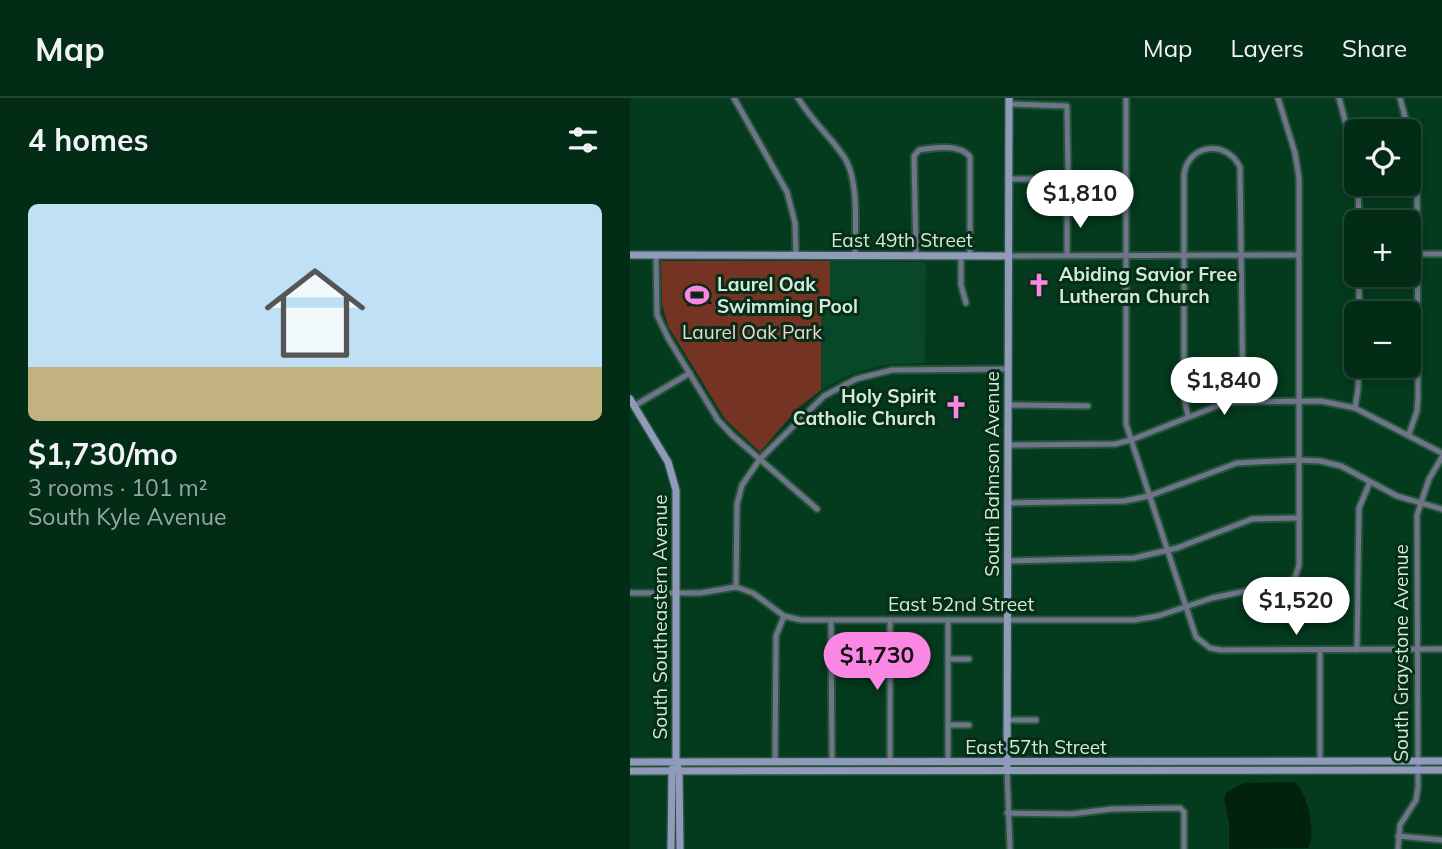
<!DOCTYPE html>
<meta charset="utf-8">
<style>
body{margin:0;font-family:Mulish,sans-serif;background:#113823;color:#f1f3f6;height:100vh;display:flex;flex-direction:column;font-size:26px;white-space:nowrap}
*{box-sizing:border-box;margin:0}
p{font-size:23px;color:#97a7a1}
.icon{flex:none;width:38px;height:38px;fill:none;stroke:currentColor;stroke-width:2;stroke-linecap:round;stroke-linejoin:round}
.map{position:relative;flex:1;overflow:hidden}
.panel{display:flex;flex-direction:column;background:#032c16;width:630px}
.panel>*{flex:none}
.buttons{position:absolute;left:714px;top:21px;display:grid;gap:14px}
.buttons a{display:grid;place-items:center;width:77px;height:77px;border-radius:10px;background:#032c16;box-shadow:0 4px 10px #0003,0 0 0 2px #244835;font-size:35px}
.price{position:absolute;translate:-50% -60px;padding:0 16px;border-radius:24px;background:#fff;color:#222;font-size:23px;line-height:46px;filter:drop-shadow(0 2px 4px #0008)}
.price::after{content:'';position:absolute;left:50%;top:42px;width:21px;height:16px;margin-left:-10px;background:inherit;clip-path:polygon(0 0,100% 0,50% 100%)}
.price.selected{background:#fb87e5;color:#111}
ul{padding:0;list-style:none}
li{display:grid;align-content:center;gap:14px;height:371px;padding:0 28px}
li span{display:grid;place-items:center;height:217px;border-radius:10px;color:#555}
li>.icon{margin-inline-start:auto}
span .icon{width:126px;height:126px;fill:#fffc;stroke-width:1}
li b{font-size:30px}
h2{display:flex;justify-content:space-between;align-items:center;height:84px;padding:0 28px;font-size:30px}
header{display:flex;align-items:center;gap:42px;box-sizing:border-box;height:98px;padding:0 35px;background:#032c16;border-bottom:2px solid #244835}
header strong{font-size:33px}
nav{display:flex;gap:38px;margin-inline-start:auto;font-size:24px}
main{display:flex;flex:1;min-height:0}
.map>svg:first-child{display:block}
.built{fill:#084828}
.green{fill:#753323}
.water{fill:#02210f}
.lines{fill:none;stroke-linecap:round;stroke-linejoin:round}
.street-casing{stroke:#25563c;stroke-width:9}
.secondary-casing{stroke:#25563c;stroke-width:10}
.street{stroke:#6f7489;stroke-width:5}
.secondary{stroke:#929abb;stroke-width:7}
.labels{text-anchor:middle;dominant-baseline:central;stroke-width:6;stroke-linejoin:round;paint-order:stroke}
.street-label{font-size:19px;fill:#d1ebd8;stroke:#072d18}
.poi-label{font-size:19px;font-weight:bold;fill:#d1ebd8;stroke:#072d18;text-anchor:start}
.park-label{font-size:19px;fill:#f0d6cf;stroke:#072d18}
</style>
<header>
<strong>Map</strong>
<nav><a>Map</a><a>Layers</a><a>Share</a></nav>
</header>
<main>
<section class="panel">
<h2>4 homes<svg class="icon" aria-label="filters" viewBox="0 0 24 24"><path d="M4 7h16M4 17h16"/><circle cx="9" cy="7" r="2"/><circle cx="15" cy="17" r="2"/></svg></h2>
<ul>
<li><span style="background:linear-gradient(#bfe0f5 75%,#c2b280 0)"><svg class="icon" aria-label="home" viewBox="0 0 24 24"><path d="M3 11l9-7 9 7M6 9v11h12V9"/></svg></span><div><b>$1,730/mo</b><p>3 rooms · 101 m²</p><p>South Kyle Avenue</p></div></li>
</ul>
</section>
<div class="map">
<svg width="812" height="751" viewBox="0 0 812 751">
<rect width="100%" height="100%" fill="#043a1e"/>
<polygon class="built" points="200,163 296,164 295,265 260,266 233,272 212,280 191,292 191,208 200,208"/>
<polygon class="green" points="31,163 200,163 200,208 191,208 191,292 168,310 130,354 95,321 38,228 32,206"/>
<g class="water">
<polygon points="62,186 75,191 82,206 78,206 78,201 72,196 69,199 71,208 57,208 57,199 63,199"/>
<path d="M664,684c13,9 23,52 14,66l-79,1v-27l-5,-23 3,-7 17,-9z"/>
</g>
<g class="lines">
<g class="street-casing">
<g id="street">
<polyline points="104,0 157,94 165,125 166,158"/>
<path d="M168,0c14,23 29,35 44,56 18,23 13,73 13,102"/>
<polyline points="496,0 496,326 566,539 580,550 591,552 812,551"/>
<polyline points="709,0 726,62"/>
<polyline points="770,0 782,45 787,75 788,299 787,313 779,336"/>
<polyline points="378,81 433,81 438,76 437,8 379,6"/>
<polyline points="728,86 729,124"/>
<polyline points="437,108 437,157"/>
<polyline points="779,156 812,156"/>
<polyline points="26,157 27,217 38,240 88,322 102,337 187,411"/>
<path d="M286,158l-2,-100 5,-6c15,-3 42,-6 51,7v99"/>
<polyline points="331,158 331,187 336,205"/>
<polyline points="378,158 669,157"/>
<polyline points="729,215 729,177"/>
<polyline points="378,307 458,308"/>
<polyline points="4,308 60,275"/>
<polyline points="725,310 728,291 729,268"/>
<path d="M558,318l-4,-19v-223c5,-31 43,-34 56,-7l3,234"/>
<polyline points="378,347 485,346 501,342 597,304 691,303 725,310 812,355"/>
<polyline points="378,405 494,403 519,398 607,365 669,362 690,363 711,368 767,398 812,411"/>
<polyline points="378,463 504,460 547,450 622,421 669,420"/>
<polyline points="106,489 107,406 112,387 130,361 194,298 226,281 262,272 378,271"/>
<polyline points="0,495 70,495 106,489 123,495 154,518 171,522 504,522 528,518 582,500 660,484 665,480 669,467 669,80 665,55 648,0"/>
<polyline points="201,522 202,665"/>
<polyline points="260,522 260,665"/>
<polyline points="318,522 318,665"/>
<polyline points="690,552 690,664"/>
<polyline points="727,552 729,410 740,384"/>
<polyline points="318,561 339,561"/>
<polyline points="378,622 406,622"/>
<polyline points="318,627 339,627"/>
<polyline points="145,664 146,538 154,518"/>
<polyline points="377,673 380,751"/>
<polyline points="377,715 441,716 482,711 550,710 554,714 554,751"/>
<polyline points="768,738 812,742"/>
<polyline points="768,751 770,727 786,702 788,689 787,417 799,381 812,359"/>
</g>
</g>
<g class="secondary-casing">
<g id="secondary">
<polyline points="0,157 378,158"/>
<polyline points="0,301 38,364 46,392 46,664 49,673 50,751"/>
<polyline points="0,664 812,663"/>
<polyline points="377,668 379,0"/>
<polyline points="0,673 812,672"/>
<polyline points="41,751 42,671"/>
</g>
</g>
<use href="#street" class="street"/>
<use href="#secondary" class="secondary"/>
</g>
<defs>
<g id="church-bare" transform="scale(1.89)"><path d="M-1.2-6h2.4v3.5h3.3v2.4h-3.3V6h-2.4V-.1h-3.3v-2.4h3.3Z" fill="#fb87e5" stroke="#072d18" stroke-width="2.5" paint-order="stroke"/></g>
<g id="stadium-bare" transform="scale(1.89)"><path d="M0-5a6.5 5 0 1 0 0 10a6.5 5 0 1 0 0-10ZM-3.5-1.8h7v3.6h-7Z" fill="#fb87e5" stroke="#072d18" stroke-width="2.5" paint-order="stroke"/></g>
</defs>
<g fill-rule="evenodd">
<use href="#church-bare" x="409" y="187"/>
<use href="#stadium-bare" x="67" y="197"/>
<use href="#church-bare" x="326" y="309"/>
</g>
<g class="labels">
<g class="street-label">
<text x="272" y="142">East 49th Street</text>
<text transform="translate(362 376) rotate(-90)">South Bahnson Avenue</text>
<text x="331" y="506">East 52nd Street</text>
<text transform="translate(30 519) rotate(-90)">South Southeastern Avenue</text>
<text transform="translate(771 555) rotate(-90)">South Graystone Avenue</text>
<text x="406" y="649">East 57th Street</text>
</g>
<g class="poi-label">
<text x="429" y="176">Abiding Savior Free<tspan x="429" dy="22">Lutheran Church</tspan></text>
<text x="87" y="186">Laurel Oak<tspan x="87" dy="22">Swimming Pool</tspan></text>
<text x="306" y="298" text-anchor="end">Holy Spirit<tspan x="306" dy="22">Catholic Church</tspan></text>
</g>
<g class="park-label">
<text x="122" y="234">Laurel Oak Park</text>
</g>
</g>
</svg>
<div class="buttons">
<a><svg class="icon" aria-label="locate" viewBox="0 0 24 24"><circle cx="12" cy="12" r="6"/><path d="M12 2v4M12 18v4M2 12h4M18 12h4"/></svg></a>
<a>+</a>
<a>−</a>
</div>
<b class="price" style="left:450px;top:132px">$1,810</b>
<b class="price" style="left:594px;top:319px">$1,840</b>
<b class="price" style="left:666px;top:539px">$1,520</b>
<b class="price selected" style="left:247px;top:594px">$1,730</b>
</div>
</main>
